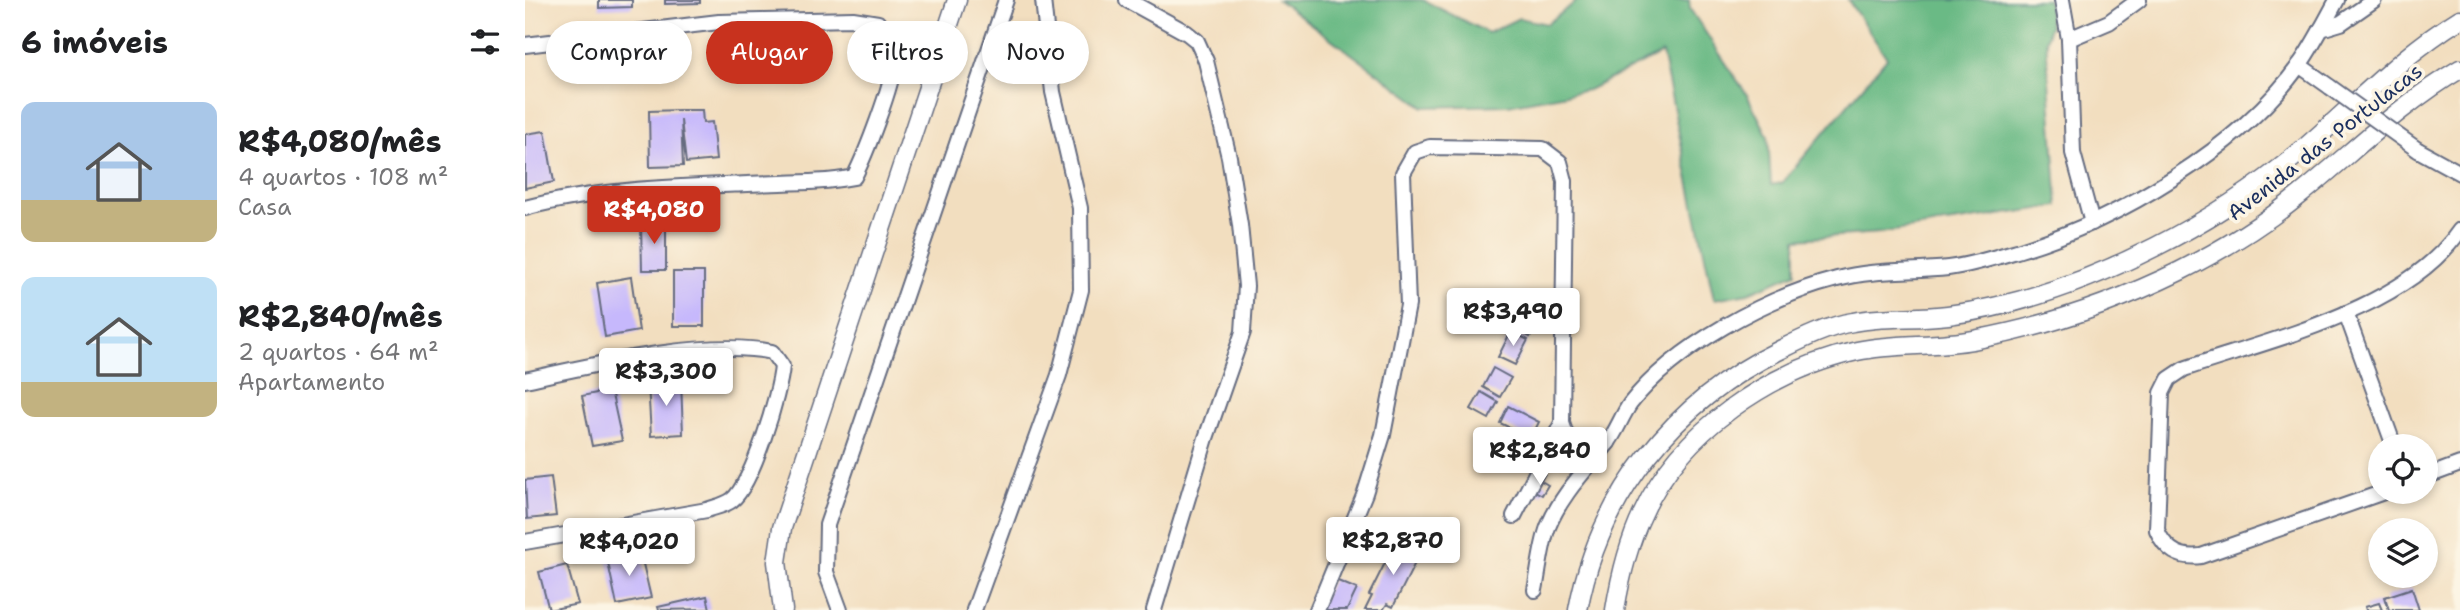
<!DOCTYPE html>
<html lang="pt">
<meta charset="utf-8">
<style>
body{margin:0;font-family:"Shantell Sans",sans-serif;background:#f6f6f6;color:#202124;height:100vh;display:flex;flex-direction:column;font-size:26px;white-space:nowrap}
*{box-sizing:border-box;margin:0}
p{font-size:23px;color:#757577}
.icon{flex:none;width:38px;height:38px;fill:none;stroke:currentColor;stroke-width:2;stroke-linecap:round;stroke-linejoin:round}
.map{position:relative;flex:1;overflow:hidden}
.details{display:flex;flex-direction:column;background:#fff;width:525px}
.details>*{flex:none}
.guide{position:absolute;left:21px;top:21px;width:665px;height:63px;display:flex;gap:14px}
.buttons{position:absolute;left:1843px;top:434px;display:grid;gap:14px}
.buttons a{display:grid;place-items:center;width:70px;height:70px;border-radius:50%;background:#fff;box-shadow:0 4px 10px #0003;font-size:35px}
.price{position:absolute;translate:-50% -60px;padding:0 16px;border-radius:7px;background:#fff;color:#222;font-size:23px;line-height:46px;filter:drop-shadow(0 2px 4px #0008)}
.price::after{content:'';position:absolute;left:50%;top:42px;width:21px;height:16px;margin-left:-10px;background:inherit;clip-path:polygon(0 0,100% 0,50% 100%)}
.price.selected{background:#c8321e;color:#fff}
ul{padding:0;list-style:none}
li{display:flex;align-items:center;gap:21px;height:175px;padding:0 21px}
li span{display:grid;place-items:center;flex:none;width:196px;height:140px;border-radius:14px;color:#555}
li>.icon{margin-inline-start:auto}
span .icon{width:84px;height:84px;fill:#fffc;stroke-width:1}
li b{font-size:30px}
h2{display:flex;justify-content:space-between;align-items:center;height:84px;padding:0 21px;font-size:30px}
.tag{padding:0 24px;border-radius:32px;background:#fff;box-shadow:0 4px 10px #0003;font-size:24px;line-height:63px}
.tag.selected{background:#c8321e;color:#fff}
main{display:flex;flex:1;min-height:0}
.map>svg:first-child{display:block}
.forest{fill:#6bba85;stroke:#437472;stroke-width:2}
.water{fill:#6ebde9;stroke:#4476a4;stroke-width:2}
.building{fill:#c6b8fc}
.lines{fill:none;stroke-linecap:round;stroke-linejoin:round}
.minor-casing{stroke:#666c80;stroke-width:18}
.tertiary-casing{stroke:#666c80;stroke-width:21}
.minor{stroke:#fff;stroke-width:14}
.tertiary{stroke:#fff;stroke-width:18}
.minor-bridge-casing{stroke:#666c80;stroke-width:18;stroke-linecap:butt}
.minor-bridge{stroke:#fff;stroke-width:14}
.labels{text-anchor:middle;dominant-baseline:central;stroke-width:7;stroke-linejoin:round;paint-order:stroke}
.street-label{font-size:21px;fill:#1b2f5e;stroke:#fcf5e5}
</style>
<main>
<section class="details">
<h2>6 imóveis<svg class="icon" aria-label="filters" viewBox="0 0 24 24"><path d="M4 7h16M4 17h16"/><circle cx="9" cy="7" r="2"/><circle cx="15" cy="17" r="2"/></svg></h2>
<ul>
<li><span style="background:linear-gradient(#a9c7e8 70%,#c2b280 0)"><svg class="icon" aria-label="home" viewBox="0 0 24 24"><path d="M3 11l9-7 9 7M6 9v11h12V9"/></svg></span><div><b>R$4,080/mês</b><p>4 quartos · 108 m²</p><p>Casa</p></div></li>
<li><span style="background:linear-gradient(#bfe0f5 75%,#c2b280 0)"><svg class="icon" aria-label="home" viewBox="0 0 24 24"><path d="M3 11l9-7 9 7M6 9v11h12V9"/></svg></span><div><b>R$2,840/mês</b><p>2 quartos · 64 m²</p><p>Apartamento</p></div></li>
</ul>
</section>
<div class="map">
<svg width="1935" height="610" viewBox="0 0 1935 610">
<rect width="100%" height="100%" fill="#fcf5e5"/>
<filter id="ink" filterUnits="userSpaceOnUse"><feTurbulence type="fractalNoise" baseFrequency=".0143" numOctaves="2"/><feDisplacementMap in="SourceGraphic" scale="14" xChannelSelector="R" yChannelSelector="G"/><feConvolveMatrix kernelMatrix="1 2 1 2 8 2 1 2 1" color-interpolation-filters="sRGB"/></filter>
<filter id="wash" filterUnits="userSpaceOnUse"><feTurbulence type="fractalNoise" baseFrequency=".00686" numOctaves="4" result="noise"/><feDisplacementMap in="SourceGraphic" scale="28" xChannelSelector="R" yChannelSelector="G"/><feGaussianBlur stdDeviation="1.57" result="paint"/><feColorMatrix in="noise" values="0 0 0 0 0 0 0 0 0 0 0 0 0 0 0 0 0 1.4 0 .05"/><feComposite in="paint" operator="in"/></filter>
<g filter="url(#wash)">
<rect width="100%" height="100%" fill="#f2debf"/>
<polygon class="forest" points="753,0 898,0 963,33 994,18 1022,24 1053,0 1164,0 1165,9 1222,95 1243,136 1246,185 1257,183 1362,58 1323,0 1523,0 1525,26 1521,40 1533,206 1355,233 1271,239 1271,273 1223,293 1189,299 1137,53 1063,90 983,105 899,107"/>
<polygon class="water" points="837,526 853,535 841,556 825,547"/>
<g id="blocks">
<g class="building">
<polygon points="74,0 107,0 107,7 74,8"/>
<polygon points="140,0 175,0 175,3 140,4"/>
<polygon points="156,110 177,110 178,123 187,122 191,160 161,163 156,120 158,166 125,167 124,111"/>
<polygon points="20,131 29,182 0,188 0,134"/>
<polygon points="141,221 141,270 117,270 116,222"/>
<rect x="148" y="272" width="31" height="54"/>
<polygon points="106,277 114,331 80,337 72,283"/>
<polygon points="1001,303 1019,312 1005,337 988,327"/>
<polygon points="986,331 1003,340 990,365 973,357"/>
<polygon points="968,368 986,378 975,397 958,387"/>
<polygon points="156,381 158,434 126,436 123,383"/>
<polygon points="86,390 97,441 67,446 57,396"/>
<polygon points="956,392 973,402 964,419 946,409"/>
<polygon points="983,406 1014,422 1006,438 975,423"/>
<polygon points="26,477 31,516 2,519 0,480"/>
<polygon points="1013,479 1023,485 1017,495 1006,489"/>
<polygon points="871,541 895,553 868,607 862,604 858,610 840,610 847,596 844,595"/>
<polygon points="115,551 126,598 92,605 82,558"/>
<polygon points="42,565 53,604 24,610 14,572"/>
<polygon points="808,579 832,589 822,610 793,610"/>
<polygon points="1887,588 1894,610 1864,610 1860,597"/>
<polygon points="182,596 185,609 134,610 133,607"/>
<polygon points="1854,603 1857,610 1841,610 1840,607"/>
</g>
</g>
</g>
<g filter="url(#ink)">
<use href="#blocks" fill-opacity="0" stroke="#666c80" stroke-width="2"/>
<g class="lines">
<g class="minor-casing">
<g id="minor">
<polyline points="602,0 662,33 672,41 681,61 704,157 715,225 721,286 718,332 681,438 629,610"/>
<polyline points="1537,0 1544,39 1548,153 1567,223"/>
<polyline points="1796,29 1816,23 1849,0"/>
<polyline points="1544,39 1584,22 1614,0"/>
<path d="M0,45l194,-23 134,-3 25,4c10,12 17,22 16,39 -1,22 -29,94 -40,115 -36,7 -70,5 -106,7 -74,3 -152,5 -223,24"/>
<polyline points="462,55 495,51 523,60"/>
<polyline points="1774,65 1805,87"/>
<polyline points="1893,150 1935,173"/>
<polyline points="1821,313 1869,446"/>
<path d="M0,380c68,-15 181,-42 247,-28l10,14c-2,27 -30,119 -50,134 -6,5 -17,7 -25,10l-182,32"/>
<polyline points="1900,477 1935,464"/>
<path d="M1859,492l-183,64c-21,3 -36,-6 -44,-26l5,-137 7,-14 15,-10c87,-30 222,-59 276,-139"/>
<polyline points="989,516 1037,423"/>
<path d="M1010,590c4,-20 6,-44 13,-63 13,-32 36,-55 58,-82 10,-12 15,-28 24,-41 45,-58 137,-107 207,-125 36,-10 74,-7 111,-11 24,-3 49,-11 72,-18 97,-29 220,-102 280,-186 14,-20 25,-42 37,-64"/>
<polyline points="315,610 301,572 302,525 481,0"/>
<polyline points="449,610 534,375 556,290 555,208 528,92 518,0"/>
<path d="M792,610l48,-117 18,-58 25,-130 -5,-132 12,-21 15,-5 113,2 17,13 5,19 -3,242c7,26 23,25 46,20"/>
</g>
</g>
<g class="tertiary-casing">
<g id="tertiary">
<polyline points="258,610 252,562 257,528 432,0"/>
<path d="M1053,610c21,-115 97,-209 202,-260 22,-11 48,-24 73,-28 31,-6 64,-3 95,-7 71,-9 144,-36 207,-68 52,-26 101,-58 146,-96 53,-45 99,-95 159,-132"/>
<path d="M1090,610c5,-31 14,-68 28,-97 37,-82 128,-143 214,-162 38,-8 78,-4 116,-11 72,-13 142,-37 207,-69 42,-21 84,-47 121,-77 53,-43 100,-90 159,-125"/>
</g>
</g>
<use href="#minor" class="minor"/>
<use href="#tertiary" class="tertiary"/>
<g class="minor-bridge-casing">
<polyline id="minor-bridge" points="1805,87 1893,150"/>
</g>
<use href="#minor-bridge" class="minor-bridge"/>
</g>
</g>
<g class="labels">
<g class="street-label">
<text transform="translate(1800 142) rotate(-38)">Avenida das Portulacas</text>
</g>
</g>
</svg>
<div class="buttons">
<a><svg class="icon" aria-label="locate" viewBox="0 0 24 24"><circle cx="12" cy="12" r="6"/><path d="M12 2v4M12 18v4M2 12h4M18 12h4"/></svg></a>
<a><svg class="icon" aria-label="layers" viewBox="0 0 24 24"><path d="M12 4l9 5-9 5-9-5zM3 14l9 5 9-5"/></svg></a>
</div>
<b class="price selected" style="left:129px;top:246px">R$4,080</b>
<b class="price" style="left:988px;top:348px">R$3,490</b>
<b class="price" style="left:141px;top:408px">R$3,300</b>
<b class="price" style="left:1015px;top:487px">R$2,840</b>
<b class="price" style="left:868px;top:577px">R$2,870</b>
<b class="price" style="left:104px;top:578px">R$4,020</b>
<div class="guide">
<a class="tag">Comprar</a>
<a class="tag selected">Alugar</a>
<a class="tag">Filtros</a>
<a class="tag">Novo</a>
</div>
</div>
</main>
